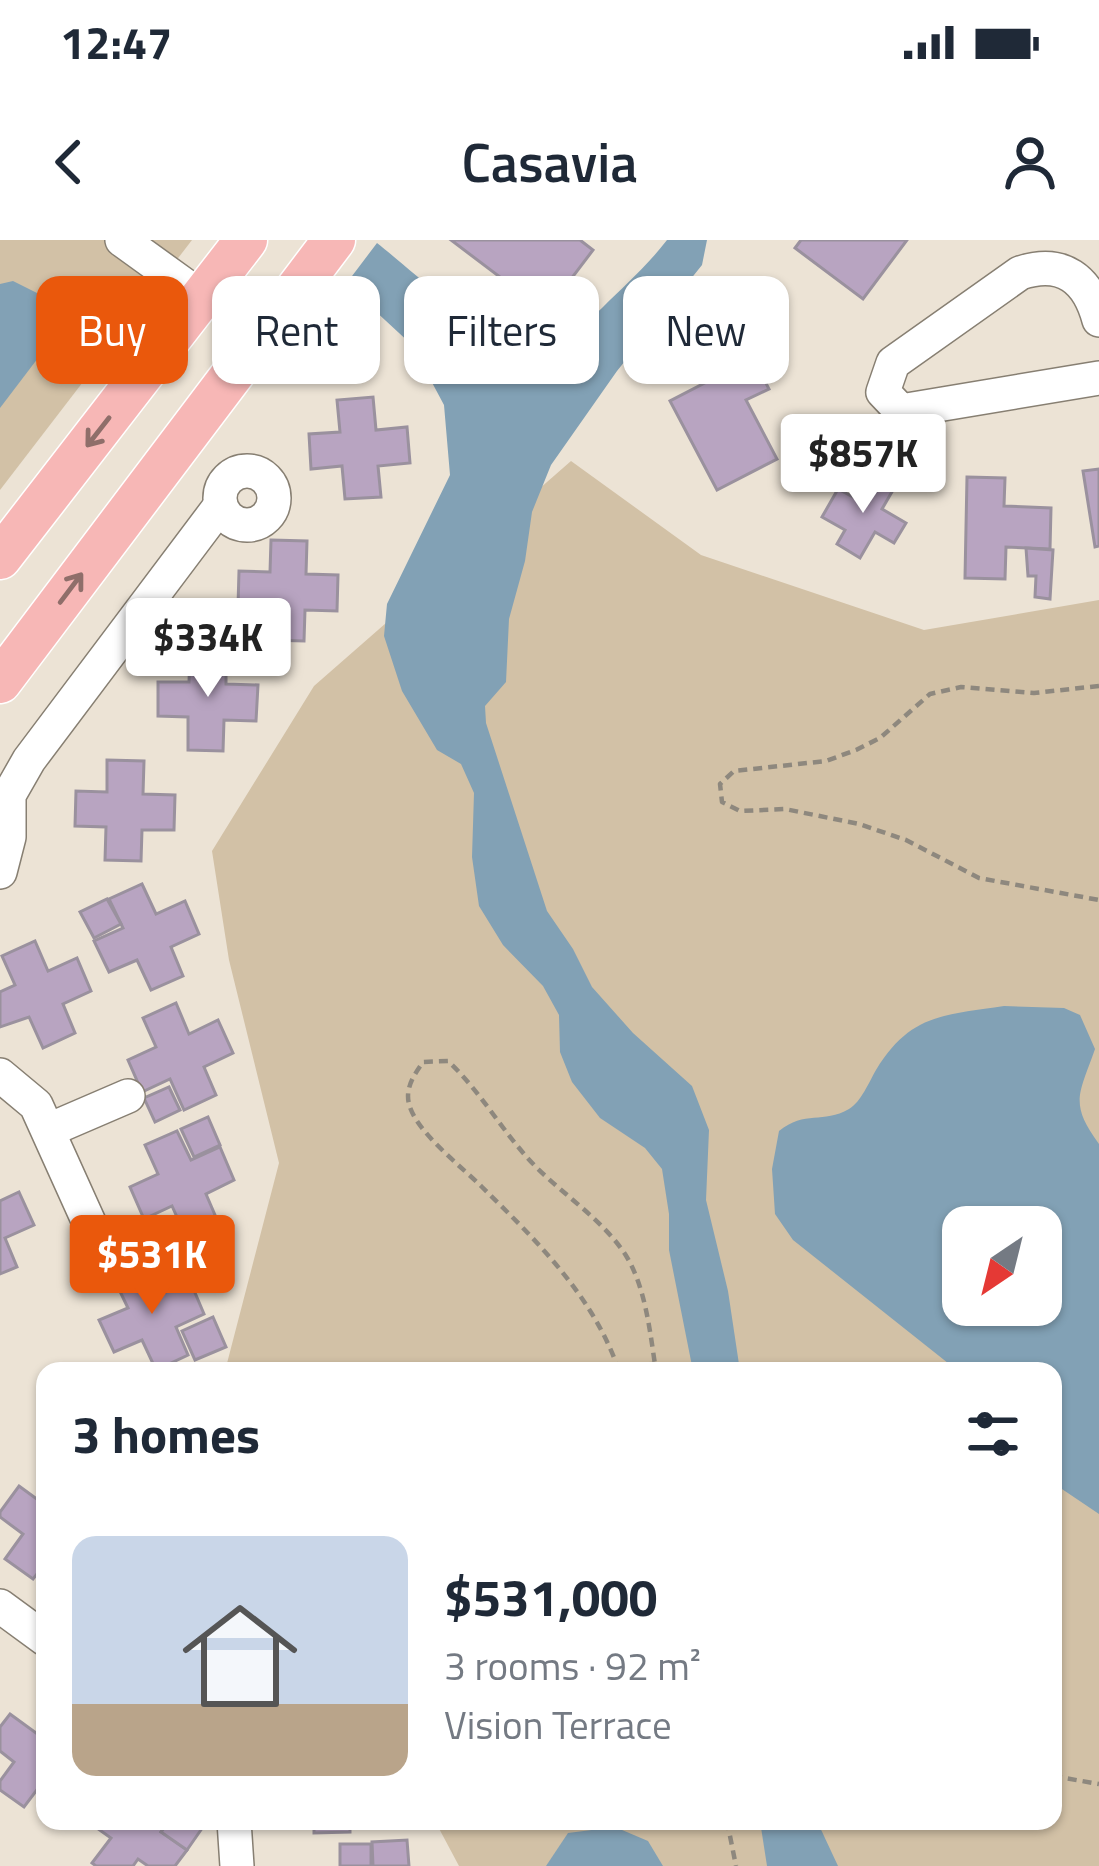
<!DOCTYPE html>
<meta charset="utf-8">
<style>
body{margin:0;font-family:"Titillium Web",sans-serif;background:#f2f2f3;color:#1f2937;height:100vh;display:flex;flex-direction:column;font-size:45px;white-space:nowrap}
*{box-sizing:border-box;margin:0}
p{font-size:39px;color:#747a83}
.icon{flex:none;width:66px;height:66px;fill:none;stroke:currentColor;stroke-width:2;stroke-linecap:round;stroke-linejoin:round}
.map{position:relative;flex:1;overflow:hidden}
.sheet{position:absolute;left:36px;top:1122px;width:1026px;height:468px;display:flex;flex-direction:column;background:#fff;border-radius:24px;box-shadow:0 3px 9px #0004}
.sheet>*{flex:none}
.top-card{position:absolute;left:36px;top:36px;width:1029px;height:108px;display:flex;gap:24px}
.needle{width:78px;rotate:215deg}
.buttons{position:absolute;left:942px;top:966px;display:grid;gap:24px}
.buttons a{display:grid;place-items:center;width:120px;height:120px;border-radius:24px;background:#fff;box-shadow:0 3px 9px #0004;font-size:60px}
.price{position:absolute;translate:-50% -102px;padding:0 27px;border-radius:12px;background:#fff;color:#222;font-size:39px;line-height:78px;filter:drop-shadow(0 3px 6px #0008)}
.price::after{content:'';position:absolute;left:50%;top:72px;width:36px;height:27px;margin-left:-18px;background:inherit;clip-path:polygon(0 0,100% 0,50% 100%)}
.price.current{background:#ea580c;color:#fff}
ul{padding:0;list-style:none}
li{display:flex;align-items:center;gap:36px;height:300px;padding:0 36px}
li+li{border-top:3px solid #e0e1e3}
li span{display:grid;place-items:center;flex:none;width:336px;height:240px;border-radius:24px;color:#555}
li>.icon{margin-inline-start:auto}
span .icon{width:144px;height:144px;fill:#fffc;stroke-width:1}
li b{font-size:51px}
h2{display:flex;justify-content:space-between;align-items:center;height:144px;padding:0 36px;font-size:51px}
.chip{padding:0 42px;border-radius:24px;background:#fff;box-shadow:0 3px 9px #0004;font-size:42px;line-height:108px}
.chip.current{background:#ea580c;color:#fff}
.status{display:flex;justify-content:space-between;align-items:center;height:84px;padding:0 60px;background:#fff;direction:ltr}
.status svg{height:33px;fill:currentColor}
header{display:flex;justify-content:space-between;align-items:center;height:156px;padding:0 36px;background:#fff;font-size:54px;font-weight:600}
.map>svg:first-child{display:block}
.green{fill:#d2c1a6;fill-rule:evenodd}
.water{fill:#82a1b5;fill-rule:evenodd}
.building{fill:#b8a4c1;stroke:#9a919e;stroke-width:3}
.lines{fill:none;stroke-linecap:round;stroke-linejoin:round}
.minor-casing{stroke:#877f72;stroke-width:36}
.major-casing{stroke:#fff;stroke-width:45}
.path{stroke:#8e887e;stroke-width:4.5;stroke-dasharray:9 6;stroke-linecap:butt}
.minor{stroke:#fff;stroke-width:33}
.major{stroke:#f7b7b6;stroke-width:42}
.oneway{stroke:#8f6e6a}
</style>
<div class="status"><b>12:47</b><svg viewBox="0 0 49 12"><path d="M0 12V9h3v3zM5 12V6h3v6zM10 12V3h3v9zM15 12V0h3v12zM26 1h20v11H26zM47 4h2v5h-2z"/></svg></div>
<header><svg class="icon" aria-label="back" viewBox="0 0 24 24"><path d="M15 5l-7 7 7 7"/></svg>Casavia<svg class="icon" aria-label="person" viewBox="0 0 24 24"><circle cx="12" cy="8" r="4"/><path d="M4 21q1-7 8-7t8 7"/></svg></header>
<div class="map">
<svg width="1099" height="1626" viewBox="0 0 1099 1626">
<rect width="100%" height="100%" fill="#ece3d5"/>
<g class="green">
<polygon points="0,0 192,0 0,250"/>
<path d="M571,221l130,94 223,75 175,-30v1266h-640l-24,-45h618v-450h-828l54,-208 -50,-203 -17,-109 102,-165zM963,987h78v78h-78z"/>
</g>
<g class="water">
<path d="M667,0h40l-5,25 -85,106 -66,94 -19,47 -7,49 -16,58 -3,63 -21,24 1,17 61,188 26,38 19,38 41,46 59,53 17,44 -3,70 22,91 12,80h-47l-24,-121v-36l-7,-45 -17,-21 -45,-30 -28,-36 -12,-30 -1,-37 -16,-29 -40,-41 -24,-39 -7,-49 2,-64 -13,-29 -24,-14 -35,-59 -18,-55 3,-32 63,-129 -6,-70 -32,-60 -66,-61 31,-41c36,28 129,117 172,104 19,-5 39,-26 53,-39 22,-22 46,-43 65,-68z"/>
<polygon points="13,41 49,59 70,76 0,168 0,44"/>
<path d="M1004,766l60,2 16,7 15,34c-16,46 -26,54 4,95v370l-46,-31v-112h-95l-165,-131 -18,-26 -3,-45 7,-38c26,-21 44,-7 70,-22 12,-7 20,-27 27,-39 34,-56 68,-55 128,-64zM963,987h78v78h-78z"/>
<polygon points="760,1581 817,1581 838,1626 767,1626"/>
<polygon points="615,1587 648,1601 663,1626 546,1626 568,1593"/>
</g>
<g class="building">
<polygon points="451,0 580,0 593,10 546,72"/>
<polygon points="801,0 907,0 863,59 795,8"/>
<polygon points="753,118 769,149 746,160 777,219 717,250 670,161"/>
<polygon points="373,157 376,190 407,187 410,223 378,226 381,257 345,259 342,226 311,229 309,194 340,192 337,160"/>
<polygon points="1099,229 1099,306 1095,307 1083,231"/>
<polygon points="865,235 893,250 882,269 906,283 894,303 875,292 860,318 837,304 845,290 822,277 838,249 853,257"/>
<polygon points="967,237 1005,238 1004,266 1051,268 1050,309 1006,307 1005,339 965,338"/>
<polygon points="271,300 307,301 306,334 338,335 337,371 305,370 304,401 268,400 269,367 238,366 239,331 270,332"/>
<polygon points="1026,308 1053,310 1050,359 1035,357 1036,336 1028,336"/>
<polygon points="190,410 226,411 226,444 258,445 256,481 224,480 223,511 188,510 188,477 158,476 158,442 189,442"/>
<polygon points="107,520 144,521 143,554 175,555 174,590 142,590 141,621 105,620 106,587 75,586 76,551 107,552"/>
<polygon points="142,644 156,674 185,661 199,694 171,707 183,736 151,750 137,720 109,732 94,701 123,688 109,659"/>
<polygon points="107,659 121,684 94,698 80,672"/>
<polygon points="35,701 48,731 77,718 91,751 63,764 75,793 43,808 29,777 0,787 0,752 15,745 2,716"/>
<polygon points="176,763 189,794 218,780 233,813 204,827 216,855 184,870 170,839 142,852 128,820 156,807 143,778"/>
<polygon points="169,847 180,870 155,882 144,858"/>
<polygon points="208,877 220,905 194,917 181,889"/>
<polygon points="177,891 191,920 220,907 234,940 206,954 218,982 186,997 172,966 144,979 130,947 158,934 145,905"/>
<polygon points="19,952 34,985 5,998 17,1027 0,1034 0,961"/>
<polygon points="147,1024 161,1054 190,1041 204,1074 176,1087 188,1115 156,1130 142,1100 114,1112 99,1080 128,1068 114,1039"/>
<polygon points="213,1077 226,1107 195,1120 182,1091"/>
<polygon points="19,1246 45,1265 45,1324 33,1339 5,1319 23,1294 0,1277 0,1272"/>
<polygon points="10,1474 36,1493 45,1482 45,1545 42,1543 24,1567 0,1550 0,1541 14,1522 0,1511 0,1487"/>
<polygon points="87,1581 169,1581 161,1592 187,1610 175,1626 148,1626 138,1619 133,1626 96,1626 92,1623 111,1598"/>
<polygon points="169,1581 202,1581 205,1584 187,1610 161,1592"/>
<polygon points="314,1581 350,1581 350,1592 314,1593"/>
<polygon points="407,1600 409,1626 373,1626 372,1602"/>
<rect x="340" y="1604" width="31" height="22"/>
</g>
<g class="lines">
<g class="minor-casing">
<g id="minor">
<polyline points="122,0 201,57"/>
<path d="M1099,80c-11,-41 -36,-61 -79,-47l-127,90 -10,29 18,19 198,-33"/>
<circle cx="247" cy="258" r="27"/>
<polyline points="0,632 9,597 9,555 29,520 220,266"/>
<polyline points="0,835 36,865 106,1020"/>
<polyline points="49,890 128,856"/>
<polyline points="0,1366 45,1399"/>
<polyline points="234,1581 237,1626"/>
</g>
</g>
<g class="major-casing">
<g id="major">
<polyline points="0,318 246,0"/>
<polyline points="0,442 334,0"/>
</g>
</g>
<g class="path">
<polyline points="1099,446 1034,453 961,447 930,454 880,498 856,510 826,521 734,531 720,544 722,562 740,571 785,569 859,584 906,600 979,638 1099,660"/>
<polyline points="619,1126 655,1124"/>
<path d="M619,1131c-25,-74 -82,-130 -137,-184 -20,-20 -66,-55 -73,-83 -4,-16 5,-29 14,-42l25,-1c30,28 50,63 77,94 30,35 74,60 100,99 21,33 25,79 31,117"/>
<polyline points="1053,1536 1099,1544"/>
<polyline points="727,1581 736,1626"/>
</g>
<use href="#minor" class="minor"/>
<use href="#major" class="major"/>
</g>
<defs><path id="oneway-shaft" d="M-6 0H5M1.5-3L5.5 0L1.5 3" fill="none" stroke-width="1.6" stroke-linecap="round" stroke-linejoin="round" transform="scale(3)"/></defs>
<g class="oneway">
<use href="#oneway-shaft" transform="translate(98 192) rotate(128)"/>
<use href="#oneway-shaft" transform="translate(71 348) rotate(-53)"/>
</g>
</svg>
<div class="buttons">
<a><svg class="needle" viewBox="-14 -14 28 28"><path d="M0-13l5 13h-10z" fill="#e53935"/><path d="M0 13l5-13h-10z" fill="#747a83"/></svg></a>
</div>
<b class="price" style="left:863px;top:276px">$857K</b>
<b class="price" style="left:208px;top:460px">$334K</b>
<b class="price current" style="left:152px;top:1077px">$531K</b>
<div class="top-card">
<a class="chip current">Buy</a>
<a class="chip">Rent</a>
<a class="chip">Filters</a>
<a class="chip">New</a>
</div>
<section class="sheet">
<h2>3 homes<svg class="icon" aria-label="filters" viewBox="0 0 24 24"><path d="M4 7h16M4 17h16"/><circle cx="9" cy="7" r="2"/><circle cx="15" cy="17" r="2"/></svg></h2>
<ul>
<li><span style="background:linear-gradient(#c9d6e8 70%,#b9a48a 0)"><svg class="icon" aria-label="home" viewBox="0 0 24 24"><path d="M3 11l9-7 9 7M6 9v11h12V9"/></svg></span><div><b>$531,000</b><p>3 rooms · 92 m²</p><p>Vision Terrace</p></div></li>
</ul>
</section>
</div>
